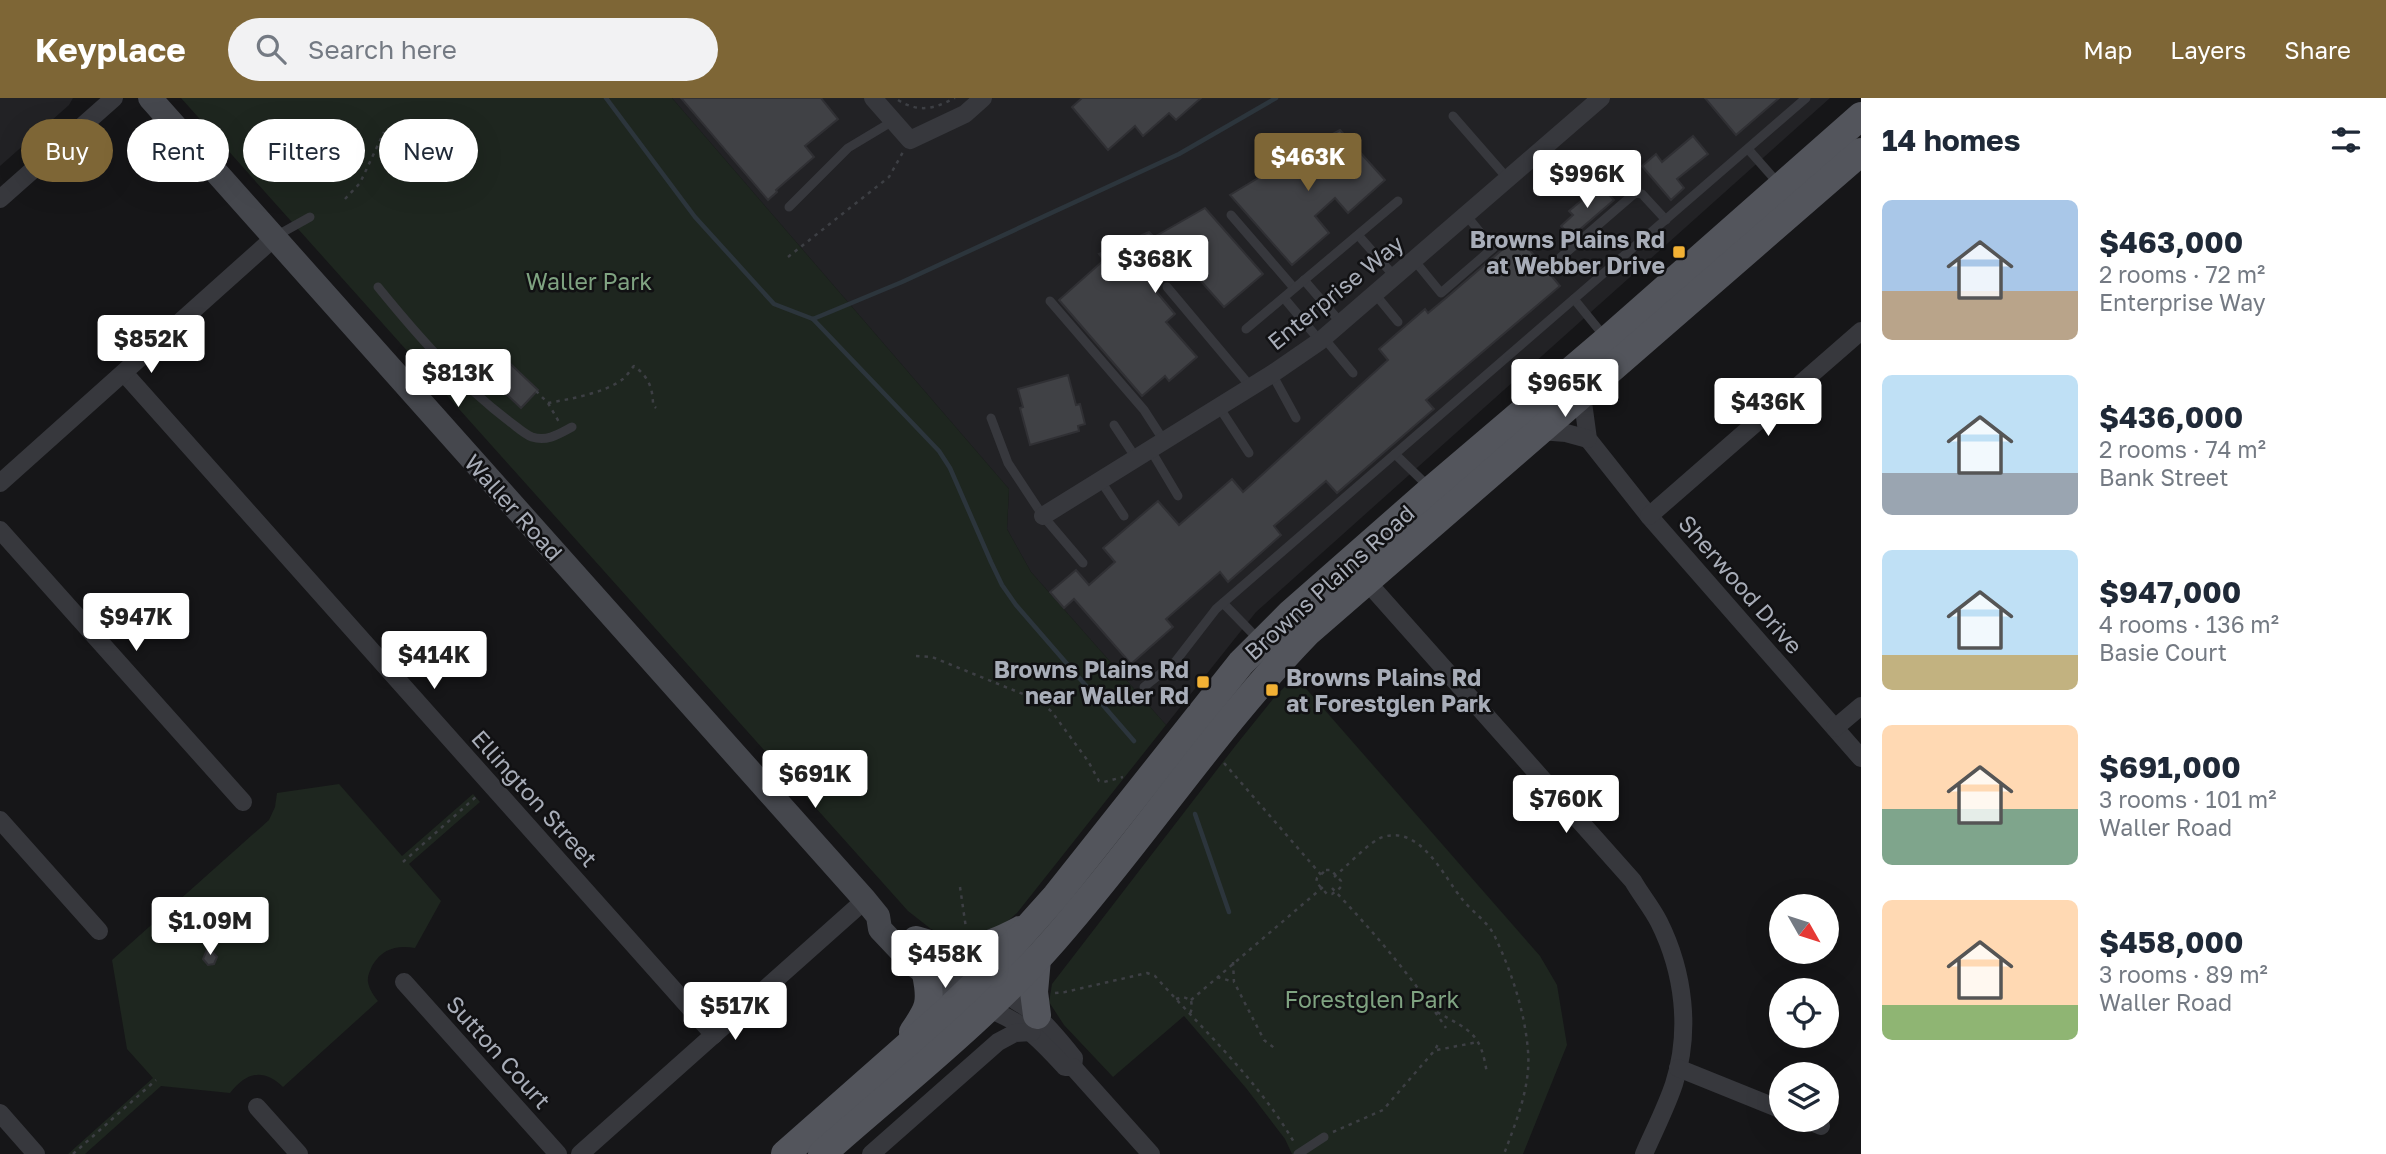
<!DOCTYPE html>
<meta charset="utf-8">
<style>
body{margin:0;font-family:"Golos Text",sans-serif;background:#f2f2f3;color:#1f2937;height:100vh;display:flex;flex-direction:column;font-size:26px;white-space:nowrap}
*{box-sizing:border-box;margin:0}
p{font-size:23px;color:#747a83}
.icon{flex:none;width:38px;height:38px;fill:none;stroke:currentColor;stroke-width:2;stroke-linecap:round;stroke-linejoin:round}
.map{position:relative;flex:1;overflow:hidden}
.panel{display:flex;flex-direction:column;background:#fff;width:525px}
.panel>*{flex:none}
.hud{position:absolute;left:21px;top:21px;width:665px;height:63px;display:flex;gap:14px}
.needle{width:46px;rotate:129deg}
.tools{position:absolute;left:1769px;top:796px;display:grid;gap:14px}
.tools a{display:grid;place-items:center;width:70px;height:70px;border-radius:50%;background:#fff;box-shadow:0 7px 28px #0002;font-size:35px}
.price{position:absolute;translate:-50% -60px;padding:0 16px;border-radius:7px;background:#fff;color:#222;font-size:23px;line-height:46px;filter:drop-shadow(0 2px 4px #0008)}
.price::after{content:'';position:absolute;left:50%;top:42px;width:21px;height:16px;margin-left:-10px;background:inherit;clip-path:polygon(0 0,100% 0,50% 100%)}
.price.on{background:#7e6636;color:#fff}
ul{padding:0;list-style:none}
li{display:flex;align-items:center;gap:21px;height:175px;padding:0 21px}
li span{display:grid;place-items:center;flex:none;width:196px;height:140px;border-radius:10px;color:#555}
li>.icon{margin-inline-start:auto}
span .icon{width:84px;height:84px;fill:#fffc;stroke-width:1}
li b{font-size:30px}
h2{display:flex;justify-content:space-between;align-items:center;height:84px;padding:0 21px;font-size:30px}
.chip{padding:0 24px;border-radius:32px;background:#fff;box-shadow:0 7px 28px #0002;font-size:24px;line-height:63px}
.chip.on{background:#7e6636;color:#fff}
header{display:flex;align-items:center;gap:42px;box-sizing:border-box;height:98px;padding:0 35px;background:#7e6636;color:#fff}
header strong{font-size:33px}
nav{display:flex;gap:38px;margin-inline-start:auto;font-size:24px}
.search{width:490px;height:63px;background:#f2f2f3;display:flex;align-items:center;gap:18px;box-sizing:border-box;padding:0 24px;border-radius:38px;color:#747a83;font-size:26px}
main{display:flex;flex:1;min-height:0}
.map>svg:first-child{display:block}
.built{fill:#222225}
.green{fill:#1e261f}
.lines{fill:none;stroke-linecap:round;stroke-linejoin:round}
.stream{stroke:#2c353c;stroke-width:4.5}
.building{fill:#404145;stroke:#303034;stroke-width:2}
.path{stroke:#3d3f44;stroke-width:2.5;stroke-dasharray:3.5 5;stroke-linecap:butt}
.lane{stroke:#37383d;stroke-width:9}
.street{stroke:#37383d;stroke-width:18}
.secondary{stroke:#45474d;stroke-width:24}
.primary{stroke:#53555c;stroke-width:28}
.poi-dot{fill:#f2b134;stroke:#111113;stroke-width:2.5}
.labels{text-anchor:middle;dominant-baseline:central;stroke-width:5;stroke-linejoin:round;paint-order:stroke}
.poi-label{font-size:23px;font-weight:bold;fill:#a8adb8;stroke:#111113;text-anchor:end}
.park-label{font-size:23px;fill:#7fa381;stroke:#111113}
.street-label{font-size:23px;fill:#a8adb8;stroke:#111113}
</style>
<header>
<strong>Keyplace</strong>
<div class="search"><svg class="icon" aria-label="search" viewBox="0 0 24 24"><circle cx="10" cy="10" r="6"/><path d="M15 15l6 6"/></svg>Search here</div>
<nav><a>Map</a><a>Layers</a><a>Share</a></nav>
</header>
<main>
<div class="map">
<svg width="1861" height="1056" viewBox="0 0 1861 1056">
<rect width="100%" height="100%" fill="#161618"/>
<g class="built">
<polygon points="0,0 73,0 69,7 0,68"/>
<polygon points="672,0 1830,0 1256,514 1166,627 1031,474 1007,431 1009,391"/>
</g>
<g class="green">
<polygon points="181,0 672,0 1009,391 1007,431 1031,474 1166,627 1017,815 989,839 946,839 931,831 908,813"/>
<polygon points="1295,578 1540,858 1557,887 1567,947 1523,1056 1292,1056 1285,1041 1246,990 1184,918 1113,979 1064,927 1049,904 1052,886 1236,647 1273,601"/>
<path d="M339,686l63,72 71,-62 7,8 -71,62 32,37 -26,47c-19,-3 -33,1 -43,18 -2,5 -5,10 -4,16 1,7 6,14 10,19l-95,86c-20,-20 -37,-14 -53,6l-69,-7 -76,68h-17l85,-76 -26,-29 -15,-89 157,-140 6,-13 2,-14z"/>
</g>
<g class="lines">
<g class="stream">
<polyline points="606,0 695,119 774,206 813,221 902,184 1179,56 1276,0"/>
<polyline points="813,221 939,353 950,370 991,464 1002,487 1016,507 1134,643"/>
<polyline points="1195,716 1229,814"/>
</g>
</g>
<g class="building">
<polygon points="681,0 821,0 838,21 805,48 814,59 776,92 777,94 768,102"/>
<polygon points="1082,0 1201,0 1176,22 1169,15 1143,38 1135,28 1108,52 1072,9"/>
<polygon points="1705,0 1779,0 1736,37"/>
<polygon points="1340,32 1385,82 1348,115 1335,100 1315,118 1329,135 1292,167 1230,97 1273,71 1275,73 1295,56"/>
<polygon points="1693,38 1708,56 1677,81 1684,90 1671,102 1642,68 1656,56 1662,64"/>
<polygon points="1600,87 1614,102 1571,139 1561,128 1573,117 1569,113"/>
<polygon points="1205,110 1263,176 1224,209 1184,164 1154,191 1175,216 1166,224 1197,259 1169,283 1165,278 1142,298 1059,202 1104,162 1099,156 1149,134 1154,139"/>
<polygon points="1518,138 1560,188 1426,302 1434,311 1337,395 1326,383 1274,428 1281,437 1228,484 1220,474 1166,521 1173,529 1131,566 1074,501 1064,510 1050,494 1076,472 1089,487 1115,464 1103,450 1158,403 1179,427 1232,381 1243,394 1388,262 1379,251 1425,211 1428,215 1446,200"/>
<polygon points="501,257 538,292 521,310 484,275"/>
<polygon points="1068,277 1076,307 1080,306 1085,326 1078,328 1079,333 1030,347 1020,310 1023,309 1018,291"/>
<polygon points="208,849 217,859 214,866 208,867 203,861"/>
</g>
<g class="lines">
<g class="path">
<path d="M898,2c21,13 36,9 57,-2"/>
<polyline points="345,101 360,85 384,34"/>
<polyline points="788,159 889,79 903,54"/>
<polyline points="536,293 548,305 559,324"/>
<path d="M548,305c22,-4 57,-10 75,-24 4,-3 7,-9 11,-13 14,10 19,22 19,39l3,3"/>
<polyline points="916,558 932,559 1040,603 1052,614 1088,663 1099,683 1104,684 1123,679"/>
<polyline points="1224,665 1323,779"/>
<polyline points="403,764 478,697"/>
<polygon points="1326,772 1331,772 1341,783 1340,790 1332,796 1327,796 1316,784 1317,780"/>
<path d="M1334,779c11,-9 37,-37 49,-40 38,-12 61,40 79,62 11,14 27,23 34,40 16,34 29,74 32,112 3,35 -12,71 -24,103"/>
<polyline points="960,789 966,830"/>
<path d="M1332,790c41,43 81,90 114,140"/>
<polyline points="1233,864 1234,884 1264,942 1277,952"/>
<polyline points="1217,879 1234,884"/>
<path d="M1055,895l10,-1 82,-19 8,3c48,54 104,105 140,168"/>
<polyline points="1176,901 1183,899 1191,902 1192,910 1190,916"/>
<polyline points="1191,902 1323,789"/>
<path d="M1437,914c34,19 44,21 50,62"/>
<polyline points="1437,952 1478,944"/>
<polyline points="1333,1034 1383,1012 1435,952 1439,944"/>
<polyline points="73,1056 156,982"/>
</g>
<g class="lane">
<polyline points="1453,18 1508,81"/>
<polyline points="1748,51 1778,85"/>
<polyline points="789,109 848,50 893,23"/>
<polyline points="1231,117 1294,190"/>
<polyline points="1358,137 1395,179"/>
<polyline points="276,138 310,119"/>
<polyline points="1561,159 1635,95 1642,96 1666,122"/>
<polyline points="1414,162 1441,195 1493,150 1466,117"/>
<polyline points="1304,182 1341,225"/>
<path d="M378,189c39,48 82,97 132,135 6,4 14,12 22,15 15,5 27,-3 40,-10"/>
<polyline points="1167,189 1251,289"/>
<polyline points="1375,196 1398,224"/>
<polyline points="1284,200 1320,243"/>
<polyline points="1574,201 1604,238"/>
<polyline points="1050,203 1144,312 1164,343"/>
<polyline points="1246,231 1398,103"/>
<polyline points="1324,240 1353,275"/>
<polyline points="1272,276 1296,320"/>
<polyline points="1219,309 1249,355"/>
<polyline points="991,320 1008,365 1043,418 1083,465"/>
<polyline points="1114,327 1136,360"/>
<polyline points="1150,351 1178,398"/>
<polyline points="1395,356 1430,390"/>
<polyline points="1100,382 1124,418"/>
<polyline points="1223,505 1260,543"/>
<polyline points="1144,589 1175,564 1216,511 1806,0"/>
<polyline points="1298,1056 1324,1039"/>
</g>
<g class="street">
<polyline points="873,0 910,42 965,16 983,0"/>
<polyline points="0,101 114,0"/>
<polyline points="125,276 714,937"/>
<polyline points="1582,297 1588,341 1649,418 1861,660"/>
<polyline points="1540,333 1566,335 1588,341"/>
<polyline points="0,385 275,139"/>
<polyline points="1043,418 1272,276 1320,243 1601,0"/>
<polyline points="1649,418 1861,233"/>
<polyline points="0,432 243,704"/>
<path d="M1361,477l272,306c8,14 19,27 26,41 25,50 32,109 15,162 -8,24 -20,47 -30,70"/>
<polyline points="1835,630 1861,608"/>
<polyline points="0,722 99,833"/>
<polyline points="404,884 558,1056"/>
<path d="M1003,896c31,14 50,38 71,64l-1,9"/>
<path d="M986,910c39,15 52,30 79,59h8l78,87"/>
<polyline points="1678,970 1782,1012"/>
<polyline points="257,1009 299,1056"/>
<polyline points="0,1015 36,1056"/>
<polyline points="1806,1022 1821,1028"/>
<polyline points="580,1056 865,802"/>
<polyline points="871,1056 998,944 1015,935 1032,934"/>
</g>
<g class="secondary">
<polyline points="150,0 865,802 878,818 880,831 914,867 926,876 980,907"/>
<polyline points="916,843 953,870 994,892"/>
</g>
<g class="primary">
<path d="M916,842c44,14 63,12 104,-10"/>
<polyline points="1037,917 1034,894 1037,861"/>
<path d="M913,934c16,-23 19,-29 13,-58"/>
<polyline points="785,1056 946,914 990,872 1056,798 1241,565 1291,515 1431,392 1607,242 1861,18"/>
<path d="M822,1056c78,-69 165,-137 233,-215 88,-100 160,-211 252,-306l554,-481"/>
</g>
</g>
<g class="poi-dot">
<rect x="1672" y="147" width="14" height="14" rx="3.5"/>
<rect x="1196" y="577" width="14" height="14" rx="3.5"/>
<rect x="1265" y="585" width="14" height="14" rx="3.5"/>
</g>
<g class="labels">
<g class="poi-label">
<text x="1665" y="141">Browns Plains Rd<tspan x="1665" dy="26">at Webber Drive</tspan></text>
<text x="1189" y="571">Browns Plains Rd<tspan x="1189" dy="26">near Waller Rd</tspan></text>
<text x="1286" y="579" text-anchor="start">Browns Plains Rd<tspan x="1286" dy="26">at Forestglen Park</tspan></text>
</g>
<g class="park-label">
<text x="589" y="183">Waller Park</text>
<text x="1372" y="901">Forestglen Park</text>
</g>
<g class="street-label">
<text transform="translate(1335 194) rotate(-39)">Enterprise Way</text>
<text transform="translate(514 409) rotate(48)">Waller Road</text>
<text transform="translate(1329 484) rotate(-42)">Browns Plains Road</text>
<text transform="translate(1741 486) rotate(49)">Sherwood Drive</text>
<text transform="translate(535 700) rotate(48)">Ellington Street</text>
<text transform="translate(499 954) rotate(48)">Sutton Court</text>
</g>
</g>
</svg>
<div class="tools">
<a><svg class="needle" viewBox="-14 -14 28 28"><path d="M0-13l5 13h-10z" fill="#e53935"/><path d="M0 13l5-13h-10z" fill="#747a83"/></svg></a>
<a><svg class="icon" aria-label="locate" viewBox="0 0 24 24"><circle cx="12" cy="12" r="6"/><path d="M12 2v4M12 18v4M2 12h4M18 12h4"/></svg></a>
<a><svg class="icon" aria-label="layers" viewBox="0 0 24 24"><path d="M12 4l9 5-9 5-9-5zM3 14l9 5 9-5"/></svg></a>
</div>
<b class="price on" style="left:1308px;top:95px">$463K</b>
<b class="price" style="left:1587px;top:112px">$996K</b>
<b class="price" style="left:1155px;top:197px">$368K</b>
<b class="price" style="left:151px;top:277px">$852K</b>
<b class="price" style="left:458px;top:311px">$813K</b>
<b class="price" style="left:1565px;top:321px">$965K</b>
<b class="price" style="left:1768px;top:340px">$436K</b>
<b class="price" style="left:136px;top:555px">$947K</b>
<b class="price" style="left:434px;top:593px">$414K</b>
<b class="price" style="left:815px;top:712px">$691K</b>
<b class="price" style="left:1566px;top:737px">$760K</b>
<b class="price" style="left:210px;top:859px">$1.09M</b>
<b class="price" style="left:945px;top:892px">$458K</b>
<b class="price" style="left:735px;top:944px">$517K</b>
<div class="hud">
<a class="chip on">Buy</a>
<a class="chip">Rent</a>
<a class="chip">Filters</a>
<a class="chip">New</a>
</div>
</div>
<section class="panel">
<h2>14 homes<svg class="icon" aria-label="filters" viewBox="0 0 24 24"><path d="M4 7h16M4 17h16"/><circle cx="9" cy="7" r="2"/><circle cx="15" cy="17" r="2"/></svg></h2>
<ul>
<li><span style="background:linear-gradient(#a9c7e8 65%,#b9a48a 0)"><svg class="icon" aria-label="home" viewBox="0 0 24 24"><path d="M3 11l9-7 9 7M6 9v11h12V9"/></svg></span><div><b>$463,000</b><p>2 rooms · 72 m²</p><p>Enterprise Way</p></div></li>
<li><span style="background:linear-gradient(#bfe0f5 70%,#9aa5b1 0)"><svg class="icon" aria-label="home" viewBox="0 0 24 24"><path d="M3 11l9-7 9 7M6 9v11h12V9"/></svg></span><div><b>$436,000</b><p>2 rooms · 74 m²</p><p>Bank Street</p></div></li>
<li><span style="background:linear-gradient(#bfe0f5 75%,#c2b280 0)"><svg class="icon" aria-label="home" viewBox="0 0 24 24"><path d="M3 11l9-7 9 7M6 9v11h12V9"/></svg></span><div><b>$947,000</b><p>4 rooms · 136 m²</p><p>Basie Court</p></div></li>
<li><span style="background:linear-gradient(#ffd9b3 60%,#7fa58c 0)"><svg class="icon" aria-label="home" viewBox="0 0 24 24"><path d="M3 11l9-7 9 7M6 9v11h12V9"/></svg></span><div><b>$691,000</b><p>3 rooms · 101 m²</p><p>Waller Road</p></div></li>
<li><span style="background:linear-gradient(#ffd9b3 75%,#8fb573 0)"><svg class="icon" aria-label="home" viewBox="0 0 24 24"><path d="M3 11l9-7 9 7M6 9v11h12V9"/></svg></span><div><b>$458,000</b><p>3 rooms · 89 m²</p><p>Waller Road</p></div></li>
</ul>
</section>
</main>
